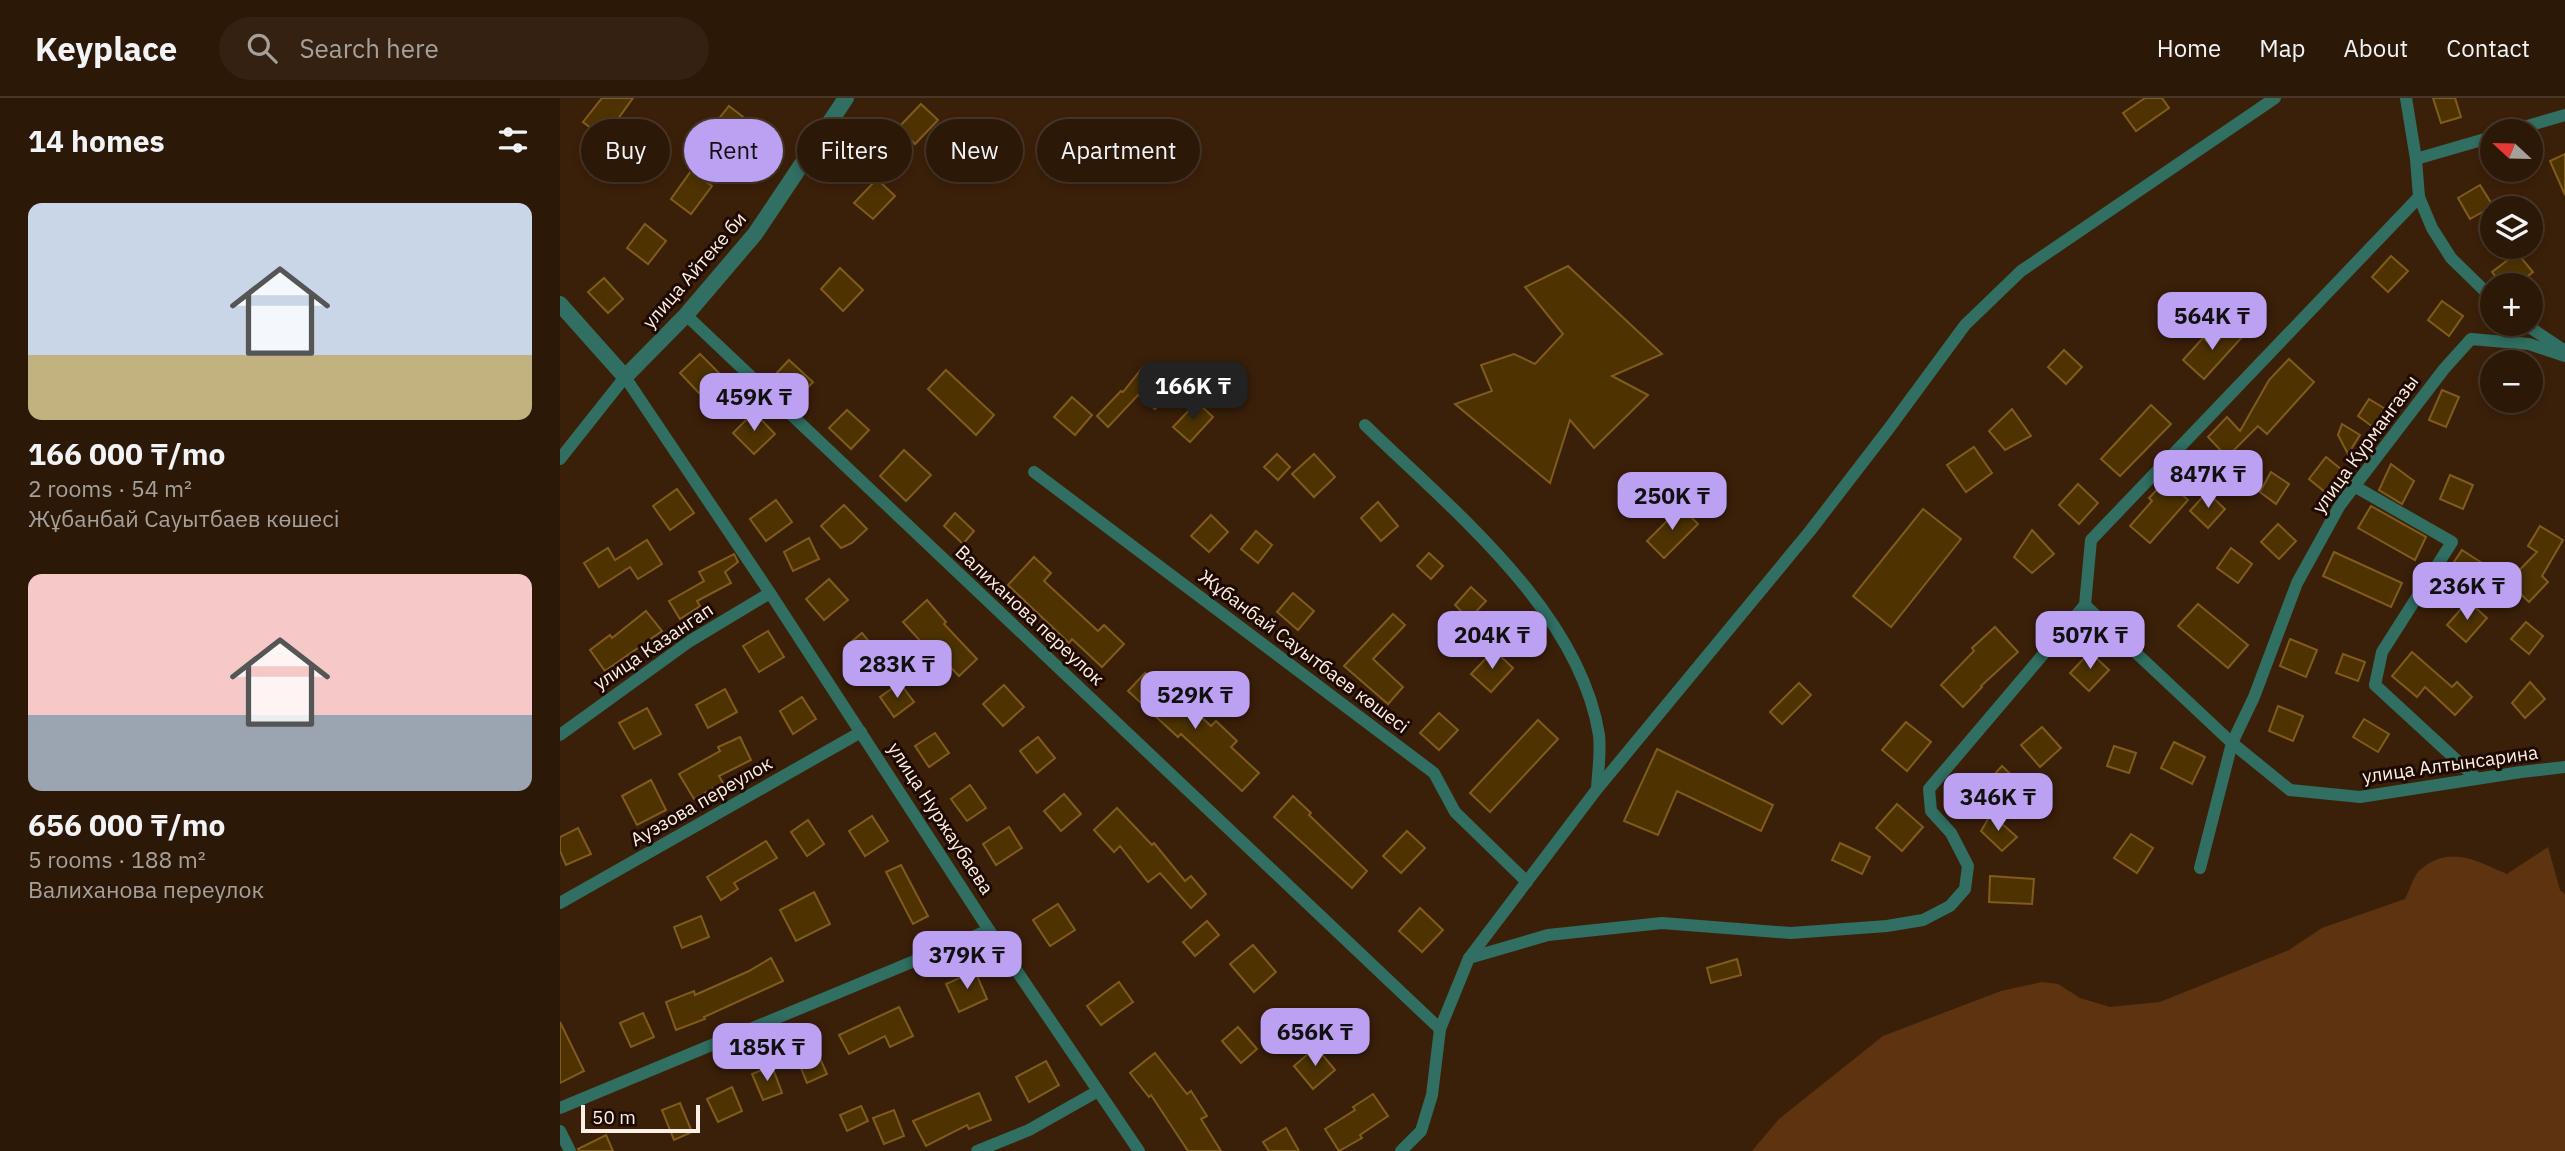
<!DOCTYPE html>
<meta charset="utf-8">
<style>
body{margin:0;font-family:"IBM Plex Sans",sans-serif;background:#342111;color:#f1f3f6;height:100vh;display:flex;flex-direction:column;font-size:26px;white-space:nowrap}
*{box-sizing:border-box;margin:0}
p{font-size:23px;color:#a6a09b}
.icon{flex:none;width:38px;height:38px;fill:none;stroke:currentColor;stroke-width:2;stroke-linecap:round;stroke-linejoin:round}
.map{position:relative;flex:1;overflow:hidden}
.details{display:flex;flex-direction:column;background:#2c1807;width:560px}
.details>*{flex:none}
.guide{position:absolute;left:21px;top:21px;width:665px;height:63px;display:flex;gap:14px}
.needle{width:46px;rotate:292deg}
.buttons{position:absolute;left:1920px;top:21px;display:grid;gap:14px}
.buttons a{display:grid;place-items:center;width:63px;height:63px;border-radius:50%;background:#2c1807;box-shadow:0 4px 10px #0003,0 0 0 2px #483728;font-size:35px}
.scale{position:absolute;left:21px;bottom:18px;width:119px;box-sizing:border-box;padding-left:7px;border:4px solid #fcefe6;border-top:0;font-size:19px;line-height:24px;white-space:nowrap;color:#fcefe6;-webkit-text-stroke:5px #1f0a00;paint-order:stroke}
.price{position:absolute;translate:-50% -60px;padding:0 16px;border-radius:14px;background:#bca0f2;color:#111;font-size:23px;line-height:46px;filter:drop-shadow(0 2px 4px #0008)}
.price::after{content:'';position:absolute;left:50%;top:42px;width:21px;height:16px;margin-left:-10px;background:inherit;clip-path:polygon(0 0,100% 0,50% 100%)}
.price.active{background:#222;color:#fff}
ul{padding:0;list-style:none}
li{display:grid;align-content:center;gap:14px;height:371px;padding:0 28px}
li span{display:grid;place-items:center;height:217px;border-radius:14px;color:#555}
li>.icon{margin-inline-start:auto}
span .icon{width:126px;height:126px;fill:#fffc;stroke-width:1}
li b{font-size:30px}
h2{display:flex;justify-content:space-between;align-items:center;height:84px;padding:0 28px;font-size:30px}
.chip{padding:0 24px;border-radius:32px;background:#2c1807;box-shadow:0 4px 10px #0003,0 0 0 2px #483728;font-size:24px;line-height:63px}
.chip.active{background:#bca0f2;color:#111}
header{display:flex;align-items:center;gap:42px;box-sizing:border-box;height:98px;padding:0 35px;background:#2c1807;border-bottom:2px solid #483728}
header strong{font-size:33px}
nav{display:flex;gap:38px;margin-inline-start:auto;font-size:24px}
.search{width:490px;height:63px;background:#342111;display:flex;align-items:center;gap:18px;box-sizing:border-box;padding:0 24px;border-radius:38px;color:#a6a09b;font-size:26px}
main{display:flex;flex:1;min-height:0}
.map>svg:first-child{display:block}
.green{fill:#5e3410}
.building{fill:#4e3300;stroke:#805c1c;stroke-width:2}
.lines{fill:none;stroke-linecap:round;stroke-linejoin:round}
.minor{stroke:#306f62;stroke-width:12}
.tertiary{stroke:#306f62;stroke-width:16}
.labels{text-anchor:middle;dominant-baseline:central;stroke-width:6;stroke-linejoin:round;paint-order:stroke}
.street-label{font-size:19px;fill:#fcefe6;stroke:#1f0a00}
</style>
<header>
<strong>Keyplace</strong>
<div class="search"><svg class="icon" aria-label="search" viewBox="0 0 24 24"><circle cx="10" cy="10" r="6"/><path d="M15 15l6 6"/></svg>Search here</div>
<nav><a>Home</a><a>Map</a><a>About</a><a>Contact</a></nav>
</header>
<main>
<section class="details">
<h2>14 homes<svg class="icon" aria-label="filters" viewBox="0 0 24 24"><path d="M4 7h16M4 17h16"/><circle cx="9" cy="7" r="2"/><circle cx="15" cy="17" r="2"/></svg></h2>
<ul>
<li><span style="background:linear-gradient(#c9d6e8 70%,#c2b280 0)"><svg class="icon" aria-label="home" viewBox="0 0 24 24"><path d="M3 11l9-7 9 7M6 9v11h12V9"/></svg></span><div><b>166 000 ₸/mo</b><p>2 rooms · 54 m²</p><p>Жұбанбай Сауытбаев көшесі</p></div></li>
<li><span style="background:linear-gradient(#f6c9c9 65%,#9aa5b1 0)"><svg class="icon" aria-label="home" viewBox="0 0 24 24"><path d="M3 11l9-7 9 7M6 9v11h12V9"/></svg></span><div><b>656 000 ₸/mo</b><p>5 rooms · 188 m²</p><p>Валиханова переулок</p></div></li>
</ul>
</section>
<div class="map">
<svg width="2005" height="1053" viewBox="0 0 2005 1053">
<rect width="100%" height="100%" fill="#3b2009"/>
<path class="green" d="M1988,749l12,43 5,4v257h-813l27,-32 104,-83 118,-45 41,-9 16,2 22,14 30,9 50,-5 129,-52 33,-22 83,-29c5,-9 8,-23 15,-29 29,-26 57,-9 87,4z"/>
<g class="building">
<polygon points="42,0 73,0 44,40 23,24"/>
<polygon points="1585,0 1602,0 1609,10 1576,33 1563,15"/>
<polygon points="1873,0 1895,0 1901,19 1881,25"/>
<polygon points="361,6 378,22 355,46 338,30"/>
<polygon points="169,8 196,29 176,54 149,33"/>
<polygon points="2005,56 2005,97 1990,63"/>
<polygon points="131,73 152,88 131,116 111,101"/>
<polygon points="317,81 335,98 313,121 294,105"/>
<polygon points="1920,87 1933,108 1910,121 1898,100"/>
<polygon points="85,126 106,143 88,166 67,150"/>
<polygon points="1957,155 1973,174 1956,187 1942,187 1932,174"/>
<polygon points="1831,158 1848,173 1828,194 1812,179"/>
<polygon points="1008,168 1102,256 1052,278 1088,297 1034,350 1010,322 990,385 895,306 932,293 921,267 954,256 975,266 1003,236 965,189"/>
<polygon points="280,170 303,192 283,213 261,191"/>
<polygon points="44,180 63,201 48,215 28,194"/>
<polygon points="1882,203 1903,218 1889,238 1868,222"/>
<polygon points="1671,227 1684,237 1644,281 1623,262 1643,240 1653,249"/>
<polygon points="1504,252 1522,269 1506,286 1488,269"/>
<polygon points="140,256 160,276 139,295 120,275"/>
<polygon points="1729,261 1754,284 1707,336 1698,328 1667,359 1648,339 1667,319 1680,333 1709,282"/>
<polygon points="229,262 253,284 236,302 212,280"/>
<polygon points="583,269 611,291 595,311 578,297 548,329 537,318 561,293 563,294"/>
<polygon points="386,272 434,317 416,337 368,291"/>
<polygon points="1882,292 1899,299 1886,329 1869,322"/>
<polygon points="512,299 532,317 515,337 494,319"/>
<polygon points="1809,301 1827,312 1813,329 1798,318"/>
<polygon points="637,304 653,319 630,344 613,329"/>
<polygon points="1591,307 1611,326 1560,378 1541,361"/>
<polygon points="1452,311 1471,338 1445,352 1429,333"/>
<polygon points="287,312 309,332 291,351 269,330"/>
<polygon points="194,314 215,336 194,356 173,335"/>
<polygon points="1782,326 1800,337 1788,356 1778,337"/>
<polygon points="1414,349 1432,375 1406,394 1387,367"/>
<polygon points="344,352 371,377 346,403 320,378"/>
<polygon points="717,356 730,369 718,382 704,369"/>
<polygon points="754,356 775,379 754,399 732,376"/>
<polygon points="1766,359 1788,377 1770,398 1749,381"/>
<polygon points="1831,366 1854,383 1842,406 1819,392"/>
<polygon points="1711,374 1729,386 1716,406 1700,394"/>
<polygon points="1890,377 1913,387 1903,411 1880,401"/>
<polygon points="1606,382 1628,402 1590,445 1570,428 1592,403 1589,400"/>
<polygon points="1518,386 1538,405 1519,426 1499,407"/>
<polygon points="117,391 134,415 110,432 93,408"/>
<polygon points="1647,394 1665,411 1648,430 1630,413"/>
<polygon points="216,402 232,424 206,443 190,421"/>
<polygon points="818,404 838,428 821,443 801,420"/>
<polygon points="284,407 307,431 292,445 281,450 261,428"/>
<polygon points="1811,408 1866,439 1855,462 1798,430"/>
<polygon points="1121,409 1138,426 1104,460 1087,443"/>
<polygon points="1363,411 1401,441 1331,529 1293,498"/>
<polygon points="395,415 414,433 403,446 384,428"/>
<polygon points="651,417 668,434 649,454 631,438"/>
<polygon points="1718,426 1736,443 1719,461 1701,444"/>
<polygon points="1980,428 2003,442 1982,478 1988,484 1969,504 1948,484 1977,454 1968,448"/>
<polygon points="1472,432 1494,456 1472,475 1454,459"/>
<polygon points="696,433 712,447 698,465 681,451"/>
<polygon points="249,440 259,461 233,473 224,454"/>
<polygon points="87,442 102,466 78,481 70,469 39,489 24,465 48,450 55,462"/>
<polygon points="1671,450 1692,466 1678,485 1657,470"/>
<polygon points="1902,452 1922,465 1910,483 1890,470"/>
<polygon points="1774,454 1842,485 1831,509 1763,478"/>
<polygon points="869,455 883,468 871,481 857,468"/>
<polygon points="174,456 178,464 165,474 171,485 137,503 140,508 120,521 109,503 144,483 139,474"/>
<polygon points="474,459 491,475 484,483 538,533 544,527 564,546 542,569 512,541 509,545 448,487"/>
<polygon points="269,481 288,502 264,522 246,501"/>
<polygon points="911,489 926,503 909,521 895,507"/>
<polygon points="733,495 754,513 738,532 717,514"/>
<polygon points="367,502 386,524 384,526 417,561 399,578 365,543 362,545 343,524"/>
<polygon points="1908,503 1927,520 1906,544 1887,527"/>
<polygon points="1638,506 1688,547 1668,570 1618,528"/>
<polygon points="86,513 102,533 45,573 30,552 50,537 52,540"/>
<polygon points="833,516 845,527 813,561 843,589 828,606 784,568"/>
<polygon points="1966,524 1983,538 1969,556 1951,541"/>
<polygon points="1435,529 1458,554 1421,588 1422,589 1403,609 1381,587 1414,553 1412,550"/>
<polygon points="208,533 224,559 199,574 183,548"/>
<polygon points="302,535 324,562 306,577 284,550"/>
<polygon points="1730,541 1757,552 1746,579 1720,568"/>
<polygon points="934,552 953,570 931,594 911,576"/>
<polygon points="1530,554 1549,572 1529,593 1510,575"/>
<polygon points="1852,554 1892,589 1897,584 1912,599 1895,617 1865,589 1857,599 1832,578"/>
<polygon points="1783,556 1805,564 1798,583 1776,575"/>
<polygon points="585,575 615,603 620,599 651,628 656,623 677,643 671,649 699,675 682,693 621,636 618,639 568,593"/>
<polygon points="1970,584 1985,601 1965,620 1952,605"/>
<polygon points="340,585 354,604 334,619 320,599"/>
<polygon points="1239,585 1251,597 1222,626 1210,614"/>
<polygon points="444,587 464,609 443,628 423,606"/>
<polygon points="165,591 177,614 148,630 136,607"/>
<polygon points="242,599 256,621 233,636 220,613"/>
<polygon points="1718,608 1743,618 1733,643 1709,633"/>
<polygon points="87,610 101,636 74,651 59,625"/>
<polygon points="879,615 898,632 879,652 860,635"/>
<polygon points="1804,621 1829,636 1818,654 1793,639"/>
<polygon points="978,622 998,641 930,714 910,695"/>
<polygon points="1346,624 1371,644 1347,673 1322,652"/>
<polygon points="1482,629 1501,650 1480,669 1461,647"/>
<polygon points="375,635 389,655 369,669 355,648"/>
<polygon points="180,639 191,662 159,678 163,685 134,701 119,676 160,653 158,649"/>
<polygon points="478,639 495,660 477,675 460,653"/>
<polygon points="1614,644 1645,659 1632,686 1601,670"/>
<polygon points="1554,648 1576,655 1569,675 1547,668"/>
<polygon points="1097,651 1213,707 1201,733 1117,693 1098,737 1064,723"/>
<polygon points="1442,668 1460,685 1439,707 1422,690"/>
<polygon points="91,682 106,712 77,727 62,698"/>
<polygon points="410,687 426,710 407,723 391,701"/>
<polygon points="504,696 521,716 501,733 484,713"/>
<polygon points="733,698 751,715 749,717 807,773 792,790 714,719"/>
<polygon points="1337,706 1363,729 1342,753 1316,730"/>
<polygon points="557,710 592,747 594,745 625,783 631,778 646,796 631,810 600,775 588,784 560,748 554,754 534,732"/>
<polygon points="1431,716 1457,739 1442,753 1421,733"/>
<polygon points="312,718 328,743 305,758 289,733"/>
<polygon points="248,722 264,746 247,758 231,734"/>
<polygon points="449,729 462,750 436,767 423,746"/>
<polygon points="18,730 31,756 6,767 0,753 0,739"/>
<polygon points="847,733 865,750 841,775 823,758"/>
<polygon points="1571,736 1593,750 1577,775 1554,760"/>
<polygon points="206,743 217,760 174,785 178,791 161,802 147,779"/>
<polygon points="1280,745 1310,759 1302,776 1272,762"/>
<polygon points="341,767 368,818 353,826 326,774"/>
<polygon points="1430,778 1474,781 1472,806 1429,804"/>
<polygon points="254,794 270,826 236,843 220,812"/>
<polygon points="498,806 515,832 490,848 473,822"/>
<polygon points="860,810 883,832 862,854 839,833"/>
<polygon points="141,818 149,839 122,850 114,829"/>
<polygon points="647,823 659,837 635,858 623,844"/>
<polygon points="693,847 716,874 694,894 670,866"/>
<polygon points="211,860 223,883 144,919 145,921 116,932 106,904 134,893 135,897 189,873"/>
<polygon points="1177,861 1181,877 1151,885 1147,870"/>
<polygon points="415,873 427,901 399,914 386,886"/>
<polygon points="559,884 573,904 541,927 527,908"/>
<polygon points="339,909 353,938 330,949 325,938 289,956 279,937"/>
<polygon points="83,915 94,939 71,949 60,925"/>
<polygon points="0,924 24,973 0,985"/>
<polygon points="678,929 697,951 681,965 662,943"/>
<polygon points="254,947 267,976 247,985 235,955"/>
<polygon points="756,949 775,972 753,991 734,968"/>
<polygon points="595,955 627,996 631,993 647,1018 641,1021 661,1053 628,1053 591,997 589,999 570,975"/>
<polygon points="486,963 499,987 469,1004 456,979"/>
<polygon points="212,968 222,995 203,1002 192,976"/>
<polygon points="172,989 182,1013 158,1024 147,1001"/>
<polygon points="419,995 431,1022 409,1031 407,1027 366,1048 353,1023"/>
<polygon points="813,996 828,1018 800,1037 802,1040 779,1053 765,1031 795,1012 793,1009"/>
<polygon points="120,1005 132,1034 114,1042 102,1012"/>
<polygon points="301,1008 308,1023 287,1033 280,1017"/>
<polygon points="334,1012 344,1038 324,1046 313,1020"/>
<polygon points="726,1030 739,1053 709,1053 703,1044"/>
<polygon points="46,1037 53,1053 19,1053 18,1051"/>
</g>
<g class="lines">
<g class="minor">
<polyline points="1846,0 1856,61"/>
<polyline points="1950,33 2005,17"/>
<polyline points="1859,99 1872,130 1891,160 1932,200"/>
<polyline points="126,217 880,931"/>
<polyline points="1965,226 2005,253"/>
<path d="M805,327c86,84 214,185 234,310 2,17 -1,36 -2,53"/>
<polyline points="0,361 65,279 210,495 429,832 579,1053"/>
<polyline points="474,374 874,675 895,714 967,784"/>
<polyline points="1794,388 1892,444 1822,554 1815,587 1916,680"/>
<polyline points="1525,507 1672,645 1730,692 1800,699 1961,674 2005,669"/>
<polyline points="0,637 130,543 210,495"/>
<polyline points="1640,770 1672,645 1694,599 1737,485 1780,407 1884,271 1911,241 1969,246 2005,258"/>
<polyline points="0,805 301,634"/>
<polyline points="909,860 988,837 1102,825 1231,835 1327,828 1363,822 1390,808 1405,791 1408,768 1391,735 1371,713 1369,691 1525,507 1531,442 1859,99 1856,61 1932,39"/>
<polyline points="0,1010 429,832"/>
<polyline points="0,1033 10,1053"/>
<polyline points="417,1053 469,1032 538,993"/>
<polyline points="841,1053 861,1033 872,997 880,931 909,860 1037,691 1250,433 1330,329 1405,227 1461,173 1715,0"/>
</g>
<polyline class="tertiary" points="0,206 65,279 126,217 195,136 286,0"/>
</g>
<g class="labels">
<g class="street-label">
<text transform="translate(134 172) rotate(-49)">улица Айтеке би</text>
<text transform="translate(1805 346) rotate(-54)">улица Курмангазы</text>
<text transform="translate(470 517) rotate(43)">Валиханова переулок</text>
<text transform="translate(93 548) rotate(-34)">улица Казангап</text>
<text transform="translate(744 553) rotate(37)">Жұбанбай Сауытбаев көшесі</text>
<text transform="translate(1890 666) rotate(-8)">улица Алтынсарина</text>
<text transform="translate(141 703) rotate(-30)">Ауэзова переулок</text>
<text transform="translate(381 720) rotate(57)">улица Нуржаубаева</text>
</g>
</g>
</svg>
<div class="buttons">
<a><svg class="needle" viewBox="-14 -14 28 28"><path d="M0-13l5 13h-10z" fill="#e53935"/><path d="M0 13l5-13h-10z" fill="#a6a09b"/></svg></a>
<a><svg class="icon" aria-label="layers" viewBox="0 0 24 24"><path d="M12 4l9 5-9 5-9-5zM3 14l9 5 9-5"/></svg></a>
<a>+</a>
<a>−</a>
</div>
<div class="scale">50 m</div>
<b class="price" style="left:1652px;top:254px">564K ₸</b>
<b class="price active" style="left:633px;top:324px">166K ₸</b>
<b class="price" style="left:194px;top:335px">459K ₸</b>
<b class="price" style="left:1648px;top:412px">847K ₸</b>
<b class="price" style="left:1112px;top:434px">250K ₸</b>
<b class="price" style="left:1907px;top:524px">236K ₸</b>
<b class="price" style="left:932px;top:573px">204K ₸</b>
<b class="price" style="left:1530px;top:573px">507K ₸</b>
<b class="price" style="left:337px;top:602px">283K ₸</b>
<b class="price" style="left:635px;top:633px">529K ₸</b>
<b class="price" style="left:1438px;top:735px">346K ₸</b>
<b class="price" style="left:407px;top:893px">379K ₸</b>
<b class="price" style="left:755px;top:970px">656K ₸</b>
<b class="price" style="left:207px;top:985px">185K ₸</b>
<div class="guide">
<a class="chip">Buy</a>
<a class="chip active">Rent</a>
<a class="chip">Filters</a>
<a class="chip">New</a>
<a class="chip">Apartment</a>
</div>
</div>
</main>
